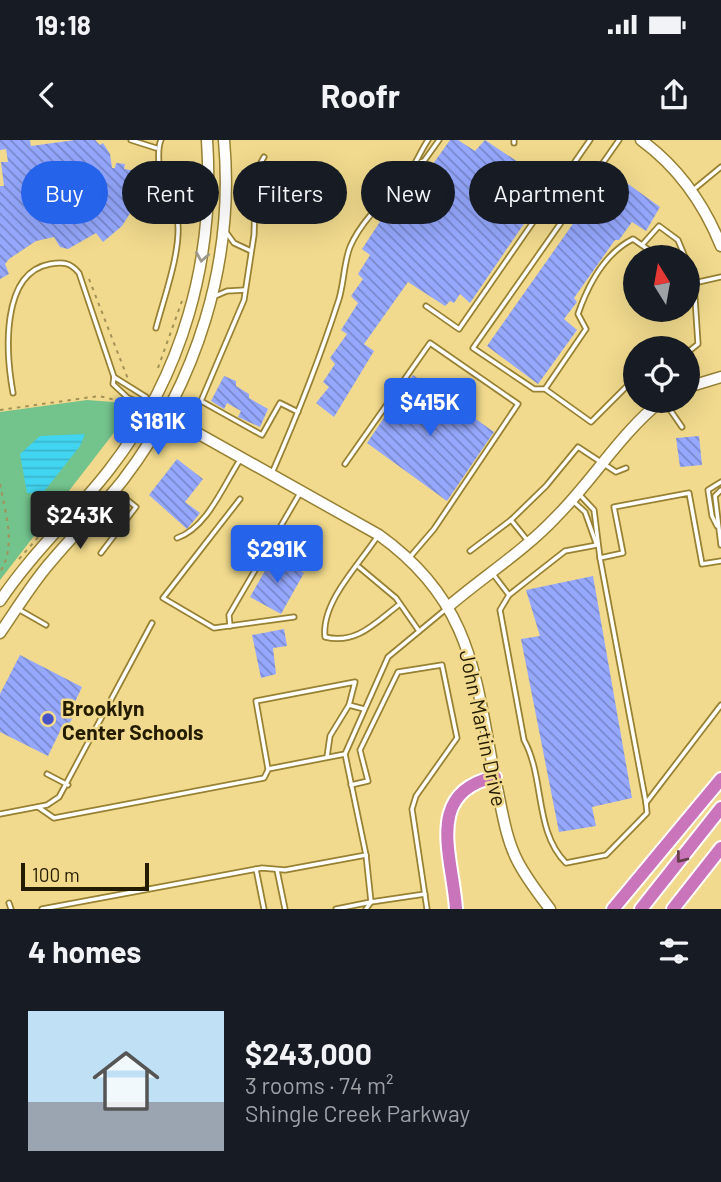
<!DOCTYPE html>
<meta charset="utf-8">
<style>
body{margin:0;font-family:Barlow,sans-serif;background:#20242c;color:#f1f3f6;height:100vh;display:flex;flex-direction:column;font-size:26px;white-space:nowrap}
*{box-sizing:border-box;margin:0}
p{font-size:23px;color:#9ea1a6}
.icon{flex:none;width:38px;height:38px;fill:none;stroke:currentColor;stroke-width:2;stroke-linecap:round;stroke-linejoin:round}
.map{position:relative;height:769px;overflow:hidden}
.side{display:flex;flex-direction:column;background:#171b24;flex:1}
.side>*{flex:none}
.guide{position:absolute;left:21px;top:21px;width:679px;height:63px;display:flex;gap:14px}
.needle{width:46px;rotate:349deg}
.tools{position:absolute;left:623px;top:105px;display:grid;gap:14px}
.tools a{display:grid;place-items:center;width:77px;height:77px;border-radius:50%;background:#171b24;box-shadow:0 7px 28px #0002;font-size:35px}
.scale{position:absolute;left:21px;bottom:18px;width:128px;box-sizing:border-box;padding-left:7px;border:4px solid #241c00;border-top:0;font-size:19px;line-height:24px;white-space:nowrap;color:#241c00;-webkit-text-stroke:5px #f1da8d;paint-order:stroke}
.price{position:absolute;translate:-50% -60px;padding:0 16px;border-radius:7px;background:#2563eb;color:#fff;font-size:23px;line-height:46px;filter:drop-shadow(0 2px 4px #0008)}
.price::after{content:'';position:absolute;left:50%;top:42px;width:21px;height:16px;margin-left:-10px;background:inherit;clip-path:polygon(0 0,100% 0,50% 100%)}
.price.current{background:#222;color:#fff}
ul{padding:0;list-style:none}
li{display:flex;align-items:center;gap:21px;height:175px;padding:0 28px}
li+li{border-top:2px solid #363941}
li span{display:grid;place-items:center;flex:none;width:196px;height:140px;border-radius:0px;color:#555}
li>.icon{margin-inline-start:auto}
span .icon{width:84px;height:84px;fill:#fffc;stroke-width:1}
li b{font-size:30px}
h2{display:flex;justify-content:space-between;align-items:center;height:84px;padding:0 28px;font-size:30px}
.chip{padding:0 24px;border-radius:32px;background:#171b24;box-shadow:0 7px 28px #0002;font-size:24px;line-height:63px}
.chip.current{background:#2563eb;color:#fff}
.status{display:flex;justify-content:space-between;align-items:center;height:49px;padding:0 35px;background:#171b24;direction:ltr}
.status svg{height:19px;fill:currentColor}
header{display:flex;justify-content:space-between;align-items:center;height:91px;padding:0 28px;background:#171b24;font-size:32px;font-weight:700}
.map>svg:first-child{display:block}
.park{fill:#73c38d}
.water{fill:url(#water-rules)}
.building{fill:url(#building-back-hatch)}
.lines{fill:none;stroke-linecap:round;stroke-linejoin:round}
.lane-casing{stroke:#978133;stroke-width:7}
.secondary-casing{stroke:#978133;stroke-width:13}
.highway-casing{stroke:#fff;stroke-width:16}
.path{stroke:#a39258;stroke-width:2;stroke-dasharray:3.5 5;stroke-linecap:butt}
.lane{stroke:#fff;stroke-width:3.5}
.secondary{stroke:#fff;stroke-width:10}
.highway{stroke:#c974bb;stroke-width:12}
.oneway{stroke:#9c998c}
.oneway2{stroke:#663f4b}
.poi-dot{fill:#4653c8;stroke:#f1da8d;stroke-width:2.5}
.labels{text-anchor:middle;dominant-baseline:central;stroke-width:5;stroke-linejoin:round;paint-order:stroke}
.poi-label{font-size:21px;font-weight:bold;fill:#241c00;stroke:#f1da8d;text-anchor:start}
.street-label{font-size:21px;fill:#241c00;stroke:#f1da8d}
</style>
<div class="status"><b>19:18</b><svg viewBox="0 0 49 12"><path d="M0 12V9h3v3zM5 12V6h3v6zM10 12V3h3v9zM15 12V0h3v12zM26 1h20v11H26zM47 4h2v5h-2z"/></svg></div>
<header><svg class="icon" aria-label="back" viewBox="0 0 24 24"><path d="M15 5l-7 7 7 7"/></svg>Roofr<svg class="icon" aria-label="share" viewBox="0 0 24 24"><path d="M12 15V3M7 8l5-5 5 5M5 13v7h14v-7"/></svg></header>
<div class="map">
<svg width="721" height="769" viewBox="0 0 721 769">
<defs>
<pattern id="water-rules" width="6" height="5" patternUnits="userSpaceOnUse" patternTransform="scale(1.75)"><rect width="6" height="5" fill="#42d5f1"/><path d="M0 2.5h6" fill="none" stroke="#3ab6cd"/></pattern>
<pattern id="building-back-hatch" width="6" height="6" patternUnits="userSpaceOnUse" patternTransform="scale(1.75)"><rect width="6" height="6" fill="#95a8fe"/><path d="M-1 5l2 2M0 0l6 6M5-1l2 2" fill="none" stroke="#7988cb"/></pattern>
</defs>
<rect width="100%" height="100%" fill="#f1da8d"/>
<polygon class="park" points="87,260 113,262 130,272 0,440 0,272"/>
<polygon class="water" points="85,294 80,306 42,354 27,353 20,314 40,296"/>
<g class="building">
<polygon points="0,0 30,0 31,6 75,0 95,0 100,5 103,3 110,14 112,28 115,28 116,23 125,24 124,29 148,33 141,56 122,86 103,102 96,93 68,109 60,107 54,97 36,101 9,119 5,124 9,134 0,139 0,46 4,46 1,22 8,22 6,9 0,10"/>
<polygon points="450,0 458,0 475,11 485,0 551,44 470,163 460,154 454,163 450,161 445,166 408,142 364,204 374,211 334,277 316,263 329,247 323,242 335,224 330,218 347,194 341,190 358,163 351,156 363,139 358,134 370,115 362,109 393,62 397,64 408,50 413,52"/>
<polygon points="610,31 660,67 646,91 632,82 619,100 615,100 574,158 577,162 564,179 577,190 538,244 487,206"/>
<polygon points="413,235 494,292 447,361 367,303"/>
<polygon points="224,236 236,241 236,246 249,254 249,258 268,269 260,287 238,277 241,271 227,263 224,269 211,261"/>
<polygon points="699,296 702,325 680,327 676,298"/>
<polygon points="177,319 203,339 185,362 200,373 187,389 149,355"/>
<polygon points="274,415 304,433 281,474 250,457"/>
<polygon points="593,436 632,658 592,667 596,686 559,692 521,499 540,496 526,450"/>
<polygon points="284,489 287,506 273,508 276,534 261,538 252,495"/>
<polygon points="20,515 82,547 72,568 76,570 68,587 63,585 48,616 0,592 0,554"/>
</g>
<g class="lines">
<g class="lane-casing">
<g id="lane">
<polyline points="131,0 156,8"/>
<polyline points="514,0 514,3"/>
<polyline points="619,0 473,208 534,249 545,249 591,282 635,238"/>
<polyline points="264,17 256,31 254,95 244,160 201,261 262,295 280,263 298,272"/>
<polyline points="416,24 424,21 439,0"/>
<polyline points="380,38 394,49"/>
<polyline points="693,50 721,27"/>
<polyline points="226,92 234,103 251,111"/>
<polyline points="642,105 659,86 678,100 685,117"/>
<polyline points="688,125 694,143 721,137"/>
<polyline points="688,138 694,143 698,204 688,212"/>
<polyline points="213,157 227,151 245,150"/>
<polyline points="426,166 459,189 590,0"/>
<path d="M156,188c8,-31 27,-81 21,-112 -1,-10 -8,-10 -12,-17 -5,-11 -9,-49 -4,-59"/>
<polyline points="114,237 146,257 150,265"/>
<path d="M545,249l41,-60 -8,-15c10,-29 27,-61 55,-75l26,18"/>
<path d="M13,253c-7,-39 -13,-120 37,-129 13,-2 20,-2 29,9l35,104 -1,7 15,14 21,8"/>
<polyline points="664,261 682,287"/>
<polyline points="345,324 430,203 518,264 434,389 410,417"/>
<path d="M272,333c25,-57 48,-115 67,-174 5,-17 5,-37 11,-52 10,-24 33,-46 50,-63 13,-12 18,-29 28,-44"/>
<polyline points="721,350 715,356 721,405"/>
<polyline points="579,354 594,370 600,418 623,413 614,367 689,353 702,424 721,421"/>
<polyline points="240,359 163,458 214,488 294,477"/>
<polyline points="574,362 585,372 596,403"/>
<polyline points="511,380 546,346 578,307 616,332 626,328"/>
<polyline points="717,386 712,376 708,350 721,342"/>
<path d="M377,397c-18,28 -56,65 -52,100 32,8 51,-15 75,-33"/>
<path d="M177,398c30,-10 46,-52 63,-78"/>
<polyline points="470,411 511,380 528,401"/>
<polyline points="101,413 136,367 116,351"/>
<polyline points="600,418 646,663"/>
<polyline points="359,427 396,458 419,491"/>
<path d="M493,434l16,21 -9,15 24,130c21,38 10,91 42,123l40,-8 41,-42 -1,-10 75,-98"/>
<polyline points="509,455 565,411 597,405"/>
<polyline points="18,469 46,485"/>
<polyline points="230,486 229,475 300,353"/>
<polyline points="349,565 364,569"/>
<polyline points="327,617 330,596 349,565 355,542 256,561 268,629 345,614"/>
<polyline points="47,634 68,645"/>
<polyline points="351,645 368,641 360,610 398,532 442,525 457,598 416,656 412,669 427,769"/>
<polyline points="38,667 54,678 264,638 268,630"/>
<polyline points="0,674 47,665 59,657 152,483"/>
<polyline points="366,715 371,762 425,754"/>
<polyline points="256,729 264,769"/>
<polyline points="277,730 285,769"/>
<polyline points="9,763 11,769"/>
<polyline points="42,769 262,728 285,730 366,715 345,614 388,517 446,469"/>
<polyline points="336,769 371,762 366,769"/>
</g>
</g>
<g class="secondary-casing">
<g id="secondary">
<path d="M641,0c37,27 63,64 80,106"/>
<polyline points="688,247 721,237"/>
<path d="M151,267l228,128c95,68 96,143 117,248 6,26 9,53 21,77 9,18 21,33 33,49"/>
<path d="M0,461c32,-48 74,-86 109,-131 74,-95 106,-211 98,-330"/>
<path d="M449,466c35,-30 75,-55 107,-89 37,-37 64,-83 105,-116"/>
<path d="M0,493c16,-23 31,-48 49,-69 24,-29 51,-55 74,-84 74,-97 112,-218 101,-340"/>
</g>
</g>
<g class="highway-casing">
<g id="highway">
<path d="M456,769c-3,-51 -33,-117 39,-132"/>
<polyline points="613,769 721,639"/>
<polyline points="641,769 721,668"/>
<polyline points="673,769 721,708"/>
</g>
</g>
<g class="path">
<polyline points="89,139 128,239"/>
<polyline points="158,228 182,161"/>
<polyline points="0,270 99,256 116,260 137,272"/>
<path d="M0,344c5,29 17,61 0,88"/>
<polyline points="19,419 55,378"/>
</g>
<use href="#lane" class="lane"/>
<use href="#secondary" class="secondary"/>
<use href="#highway" class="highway"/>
</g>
<defs><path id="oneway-chevron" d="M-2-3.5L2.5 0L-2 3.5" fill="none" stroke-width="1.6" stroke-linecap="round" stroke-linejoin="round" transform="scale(1.75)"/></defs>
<use class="oneway" href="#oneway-chevron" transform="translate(202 117) rotate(99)"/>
<use class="oneway2" href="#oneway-chevron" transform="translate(681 718) rotate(128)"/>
<circle class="poi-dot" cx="48" cy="579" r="7"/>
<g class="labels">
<g class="poi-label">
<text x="62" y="567">Brooklyn<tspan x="62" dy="24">Center Schools</tspan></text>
</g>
<g class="street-label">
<text transform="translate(484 588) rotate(78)">John Martin Drive</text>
</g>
</g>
</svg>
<div class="tools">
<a><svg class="needle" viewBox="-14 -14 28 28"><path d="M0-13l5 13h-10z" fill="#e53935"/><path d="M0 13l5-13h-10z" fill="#9ea1a6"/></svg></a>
<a><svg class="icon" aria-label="locate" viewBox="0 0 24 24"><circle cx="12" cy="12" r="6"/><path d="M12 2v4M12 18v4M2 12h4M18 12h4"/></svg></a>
</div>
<div class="scale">100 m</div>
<b class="price" style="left:430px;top:298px">$415K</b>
<b class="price" style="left:158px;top:317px">$181K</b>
<b class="price current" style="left:80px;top:411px">$243K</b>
<b class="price" style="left:277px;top:445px">$291K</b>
<div class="guide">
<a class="chip current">Buy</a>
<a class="chip">Rent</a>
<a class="chip">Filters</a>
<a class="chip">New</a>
<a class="chip">Apartment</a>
</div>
</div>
<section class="side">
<h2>4 homes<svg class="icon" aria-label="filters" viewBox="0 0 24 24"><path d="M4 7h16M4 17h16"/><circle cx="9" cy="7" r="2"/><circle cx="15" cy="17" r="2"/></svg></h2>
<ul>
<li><span style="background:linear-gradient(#bfe0f5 65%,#9aa5b1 0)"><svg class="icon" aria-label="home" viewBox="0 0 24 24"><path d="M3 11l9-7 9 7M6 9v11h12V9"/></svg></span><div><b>$243,000</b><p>3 rooms · 74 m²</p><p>Shingle Creek Parkway</p></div></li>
</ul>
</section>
